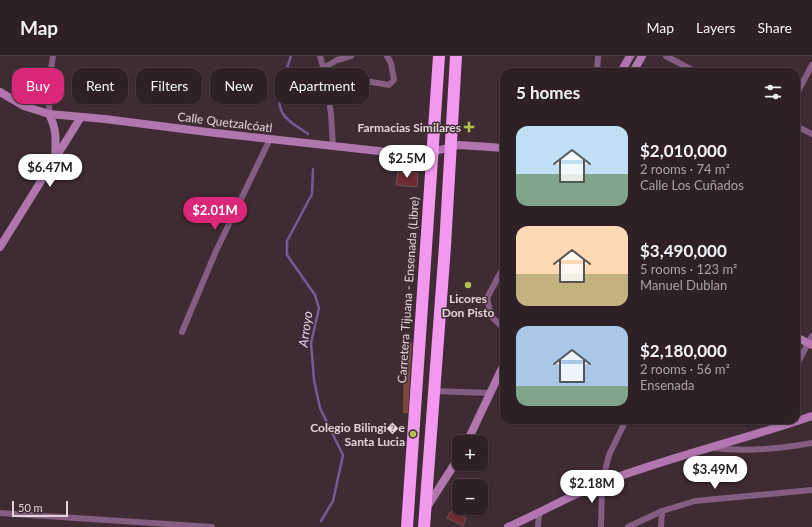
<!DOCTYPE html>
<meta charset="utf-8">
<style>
body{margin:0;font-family:Lato,sans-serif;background:#3b2d32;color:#f1f3f6;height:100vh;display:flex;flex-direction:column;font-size:15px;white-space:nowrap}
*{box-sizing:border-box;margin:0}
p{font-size:13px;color:#a7a3a7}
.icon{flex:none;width:22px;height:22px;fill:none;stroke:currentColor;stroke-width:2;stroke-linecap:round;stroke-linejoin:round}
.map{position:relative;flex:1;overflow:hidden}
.side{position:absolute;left:500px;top:12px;width:300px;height:356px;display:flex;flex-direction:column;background:#2f2026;border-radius:12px;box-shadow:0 1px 3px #0004,0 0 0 1px #4a3e43}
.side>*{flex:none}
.banner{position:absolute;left:12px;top:12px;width:380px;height:36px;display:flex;gap:8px}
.buttons{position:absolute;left:452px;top:379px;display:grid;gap:8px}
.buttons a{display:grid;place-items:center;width:36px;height:36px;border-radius:8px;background:#2f2026;box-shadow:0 1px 3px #0004,0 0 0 1px #4a3e43;font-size:20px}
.scale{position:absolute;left:12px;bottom:10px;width:56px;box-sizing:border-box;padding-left:4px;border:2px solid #e1d4d9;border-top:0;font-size:11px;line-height:14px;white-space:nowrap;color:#e1d4d9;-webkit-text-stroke:3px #3f2b33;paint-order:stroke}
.price{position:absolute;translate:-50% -34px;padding:0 9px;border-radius:14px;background:#fff;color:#222;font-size:13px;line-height:26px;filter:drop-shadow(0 1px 2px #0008)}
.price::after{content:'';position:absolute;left:50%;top:24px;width:12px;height:9px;margin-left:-6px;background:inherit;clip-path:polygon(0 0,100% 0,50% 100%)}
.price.on{background:#db2777;color:#fff}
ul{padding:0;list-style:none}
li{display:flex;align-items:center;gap:12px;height:100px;padding:0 16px}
li span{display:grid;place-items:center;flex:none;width:112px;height:80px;border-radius:12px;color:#555}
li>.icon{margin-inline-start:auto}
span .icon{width:48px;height:48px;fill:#fffc;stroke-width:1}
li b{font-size:17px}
h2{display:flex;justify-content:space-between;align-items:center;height:48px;padding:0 16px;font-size:17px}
.chip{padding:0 14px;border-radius:12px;background:#2f2026;box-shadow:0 1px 3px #0004,0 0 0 1px #4a3e43;font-size:14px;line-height:36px}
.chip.on{background:#db2777;color:#fff}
header{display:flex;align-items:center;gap:24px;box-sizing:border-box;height:56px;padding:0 20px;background:#2f2026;border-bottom:1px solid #4a3e43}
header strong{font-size:19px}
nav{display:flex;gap:22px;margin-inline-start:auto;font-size:14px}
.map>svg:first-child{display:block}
.green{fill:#7a4b38}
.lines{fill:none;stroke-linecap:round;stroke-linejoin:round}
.stream{stroke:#765c97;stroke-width:2.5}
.building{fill:#6e2c31;stroke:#6d5454}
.street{stroke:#835e81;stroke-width:6}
.secondary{stroke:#b076ad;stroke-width:8}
.highway{stroke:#f398ef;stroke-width:12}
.poi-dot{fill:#b3c24b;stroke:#3f2b33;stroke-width:1.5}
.labels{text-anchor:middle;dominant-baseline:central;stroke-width:3;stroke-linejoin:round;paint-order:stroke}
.street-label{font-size:12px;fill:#e1d4d9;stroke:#3f2b33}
.poi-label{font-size:12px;font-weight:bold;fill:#e1d4d9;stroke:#3f2b33;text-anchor:end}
.water-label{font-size:13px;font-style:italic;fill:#e1d3f6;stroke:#3f2b33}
</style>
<header>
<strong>Map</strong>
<nav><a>Map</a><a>Layers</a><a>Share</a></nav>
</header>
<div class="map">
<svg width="812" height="471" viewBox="0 0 812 471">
<rect width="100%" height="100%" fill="#3f2b33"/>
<polygon class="green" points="404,286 412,286 408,357 403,357"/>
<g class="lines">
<g class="stream">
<path d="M291,0c-5,17 -18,41 -8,58 5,8 17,14 25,20"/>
<polyline points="313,113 312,138 287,185 287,199 315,239 319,252 311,287 314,324 320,352 343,399 333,445 321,465"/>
</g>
</g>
<g class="building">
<polygon points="398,116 418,117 417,131 396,129"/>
<polygon points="451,455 466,462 463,470 447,462"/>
</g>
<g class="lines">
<g class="street">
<polyline points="320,0 325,18 331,58 333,90"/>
<polyline points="666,0 696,16"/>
<polyline points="323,12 337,4 351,0"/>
<polyline points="597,16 598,0"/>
<polyline points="325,18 389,29 394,24 391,7 387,0"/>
<polyline points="796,39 812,9"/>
<polyline points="49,58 50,20 53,0"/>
<polyline points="796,70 812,78"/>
<polyline points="504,210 487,242 491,260 504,273"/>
<polyline points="182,276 216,195 270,83"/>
<polyline points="796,310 812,280"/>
<polyline points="435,335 490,337"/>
<path d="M713,392c34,4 66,1 99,-5"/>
<polyline points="0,457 212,471"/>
<polyline points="538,471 539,458"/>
<polyline points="601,471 602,427 609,399 626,364"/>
<polyline points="628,471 662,455 695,445 812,434"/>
<polyline points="661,471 662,455"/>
</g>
<g class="secondary">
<polyline points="621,16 630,0"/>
<polyline points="633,16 642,0"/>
<polyline points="0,36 24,50 49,58 105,63 207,76 406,98 424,98 459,89 504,92"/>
<path d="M49,58c8,15 7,28 6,44"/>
<polyline points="0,191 81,61"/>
<polyline points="796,281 812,289"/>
<polyline points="467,386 504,308"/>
<polyline points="427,451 459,401"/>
<path d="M508,471c32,-14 63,-32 96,-45 68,-26 139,-42 208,-66"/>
</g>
<g class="highway">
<polyline points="407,471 439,0"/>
<polyline points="424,471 445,190 456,0"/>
</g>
</g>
<g class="poi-dot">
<path d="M467 65h4v4h4v4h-4v4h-4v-4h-4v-4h4z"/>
<circle cx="468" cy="229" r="4"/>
<circle cx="413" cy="378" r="4"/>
</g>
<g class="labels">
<g class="street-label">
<text transform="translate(225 66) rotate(7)">Calle Quetzalcóatl</text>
<text transform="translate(408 234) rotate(-86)">Carretera Tijuana - Ensenada (Libre)</text>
</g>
<g class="poi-label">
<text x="461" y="71">Farmacias Similares</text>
<text x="468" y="242" text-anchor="middle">Licores<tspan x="468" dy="14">Don Pisto</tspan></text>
<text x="405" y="371">Colegio Bilingi�e<tspan x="405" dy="14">Santa Lucia</tspan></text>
</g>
<g class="water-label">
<text transform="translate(305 273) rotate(-82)">Arroyo</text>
</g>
</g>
</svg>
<div class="buttons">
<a>+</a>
<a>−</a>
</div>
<div class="scale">50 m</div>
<b class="price" style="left:407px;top:123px">$2.5M</b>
<b class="price" style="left:50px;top:132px">$6.47M</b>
<b class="price on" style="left:215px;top:175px">$2.01M</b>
<b class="price" style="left:715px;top:434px">$3.49M</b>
<b class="price" style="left:592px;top:448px">$2.18M</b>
<div class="banner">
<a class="chip on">Buy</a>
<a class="chip">Rent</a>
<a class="chip">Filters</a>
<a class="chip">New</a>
<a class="chip">Apartment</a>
</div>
<section class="side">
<h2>5 homes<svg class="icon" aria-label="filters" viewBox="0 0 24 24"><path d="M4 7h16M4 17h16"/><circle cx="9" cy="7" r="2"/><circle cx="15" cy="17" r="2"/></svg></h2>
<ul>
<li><span style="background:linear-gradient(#bfe0f5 60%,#7fa58c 0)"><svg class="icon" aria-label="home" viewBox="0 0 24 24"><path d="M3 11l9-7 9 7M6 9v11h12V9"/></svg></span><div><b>$2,010,000</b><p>2 rooms · 74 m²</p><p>Calle Los Cuñados</p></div></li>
<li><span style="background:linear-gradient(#ffd9b3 60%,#c2b280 0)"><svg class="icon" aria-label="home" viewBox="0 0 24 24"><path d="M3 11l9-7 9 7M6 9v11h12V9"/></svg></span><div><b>$3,490,000</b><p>5 rooms · 123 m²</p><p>Manuel Dublan</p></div></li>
<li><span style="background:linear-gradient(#a9c7e8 75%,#7fa58c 0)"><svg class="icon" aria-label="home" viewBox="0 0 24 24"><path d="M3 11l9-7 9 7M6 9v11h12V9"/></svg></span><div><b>$2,180,000</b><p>2 rooms · 56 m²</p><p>Ensenada</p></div></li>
</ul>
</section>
</div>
